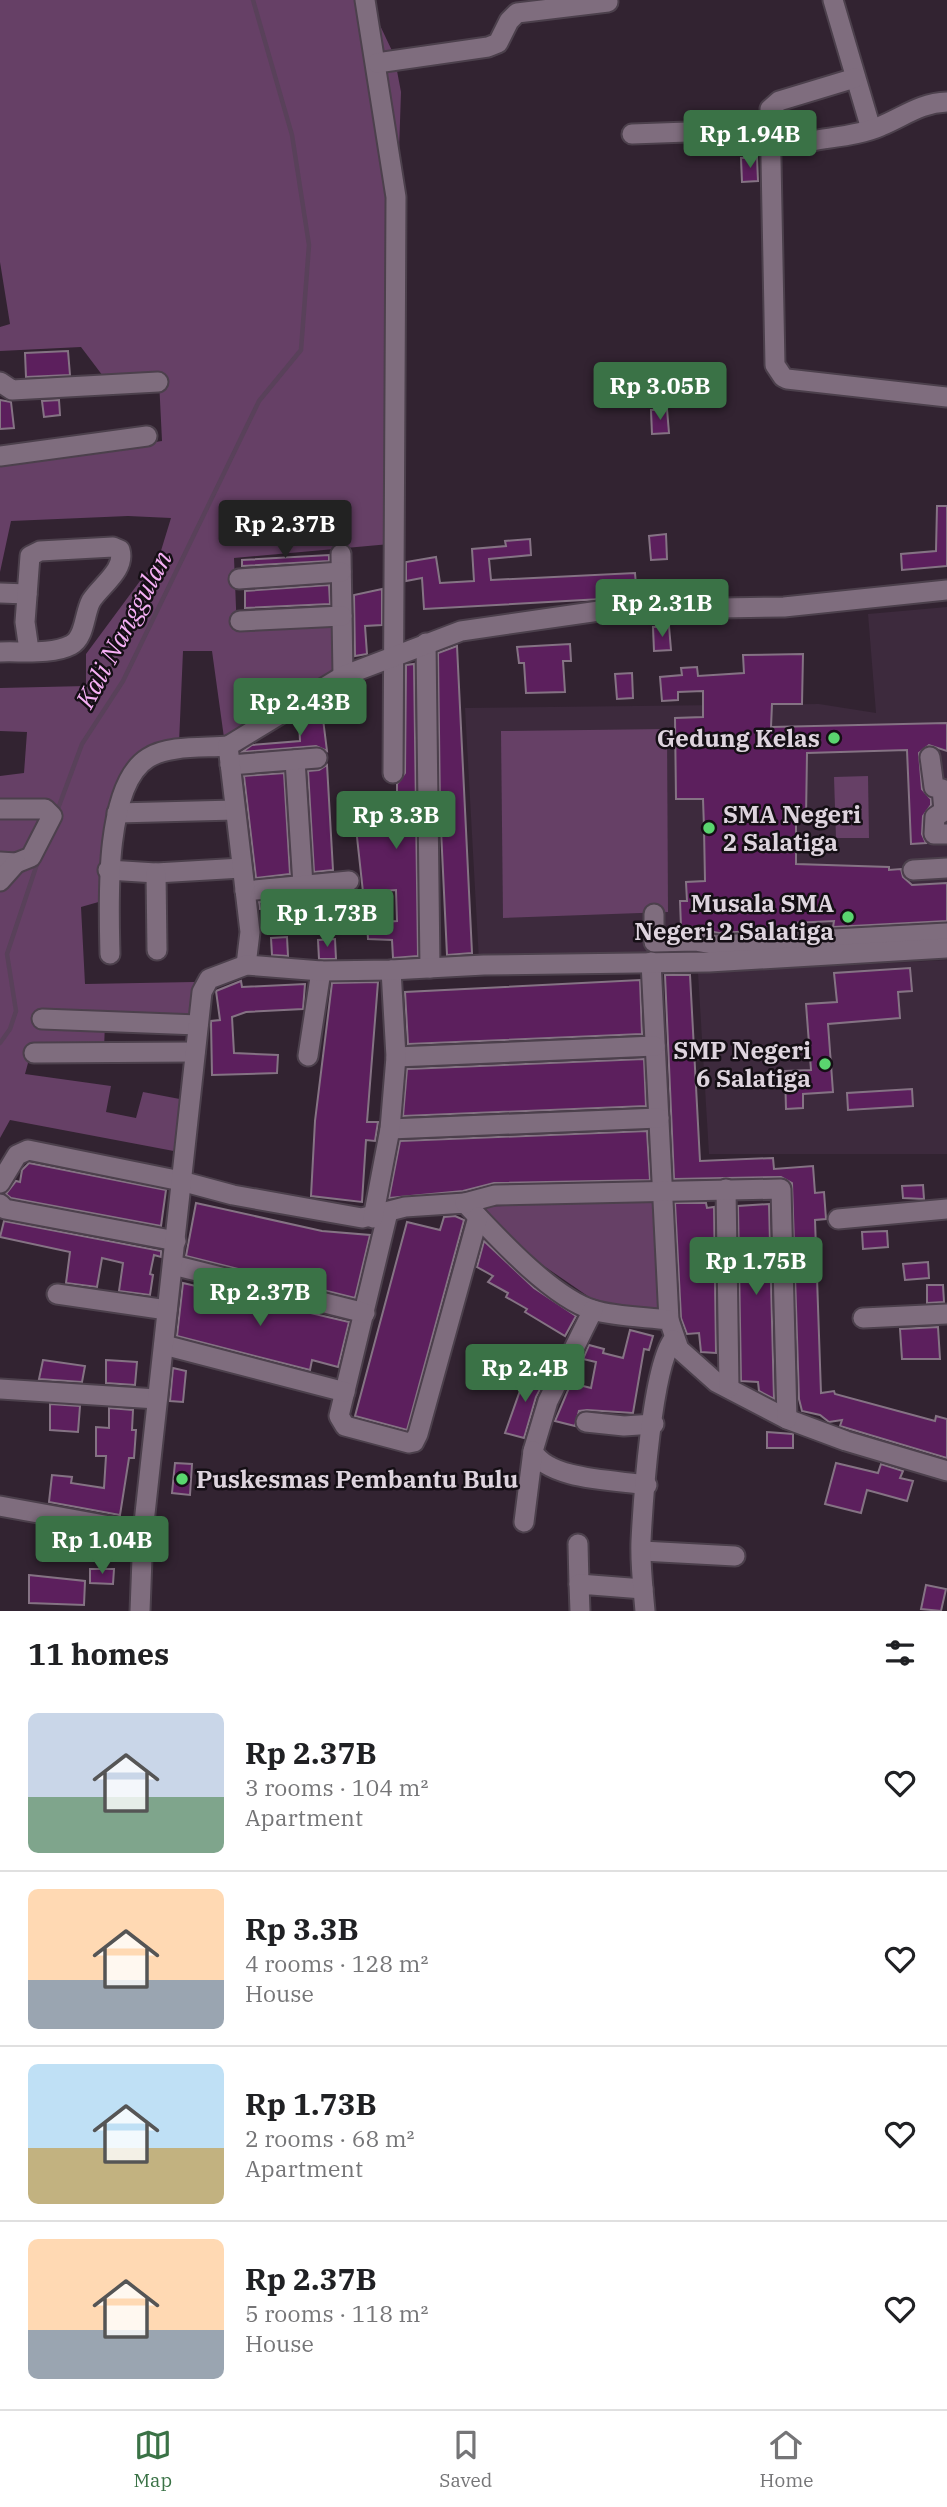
<!DOCTYPE html>
<meta charset="utf-8">
<style>
body{margin:0;font-family:"IBM Plex Serif",serif;background:#f6f6f6;color:#202124;height:100vh;display:flex;flex-direction:column;font-size:26px;white-space:nowrap}
*{box-sizing:border-box;margin:0}
p{font-size:23px;color:#757577}
.icon{flex:none;width:38px;height:38px;fill:none;stroke:currentColor;stroke-width:2;stroke-linecap:round;stroke-linejoin:round}
.map{position:relative;height:1611px;overflow:hidden}
.panel{display:flex;flex-direction:column;background:#fff;flex:1}
.panel>*{flex:none}
.price{position:absolute;translate:-50% -60px;padding:0 16px;border-radius:7px;background:#3a7246;color:#fff;font-size:23px;line-height:46px;filter:drop-shadow(0 2px 4px #0008)}
.price::after{content:'';position:absolute;left:50%;top:42px;width:21px;height:16px;margin-left:-10px;background:inherit;clip-path:polygon(0 0,100% 0,50% 100%)}
.price.current{background:#222;color:#fff}
ul{padding:0;list-style:none}
li{display:flex;align-items:center;gap:21px;height:175px;padding:0 28px}
li+li{border-top:2px solid #e0e0e0}
li span{display:grid;place-items:center;flex:none;width:196px;height:140px;border-radius:10px;color:#555}
li>.icon{margin-inline-start:auto}
span .icon{width:84px;height:84px;fill:#fffc;stroke-width:1}
li b{font-size:30px}
h2{display:flex;justify-content:space-between;align-items:center;height:84px;padding:0 28px;font-size:30px}
.menu{display:flex;justify-content:space-around;align-items:center;height:98px;border-top:2px solid #e0e0e0;background:#fff;font-size:19px;color:#757577}
.menu a{display:grid;justify-items:center;gap:4px}
.menu .current{color:#3a7246}
.map>svg:first-child{display:block}
.built{fill:#3d2a3d}
.green{fill:#664066}
.lines{fill:none;stroke-linecap:round;stroke-linejoin:round}
.stream{stroke:#59415a;stroke-width:4.5}
.building{fill:#5c1f5d;stroke:#857384;stroke-width:2}
.minor-casing{stroke:#4c404c;stroke-width:23}
.minor{stroke:#7f6d7e;stroke-width:19}
.poi-dot{fill:#5ad56f;stroke:#150f15;stroke-width:2.5}
.labels{text-anchor:middle;dominant-baseline:central;stroke-width:5;stroke-linejoin:round;paint-order:stroke}
.poi-label{font-size:24px;font-weight:bold;fill:#ded4de;stroke:#150f15;text-anchor:end}
.water-label{font-size:26px;font-style:italic;fill:#f6b0f5;stroke:#150f15}
</style>
<div class="map">
<svg width="947" height="1611" viewBox="0 0 947 1611">
<rect width="100%" height="100%" fill="#322331"/>
<g class="built">
<polygon points="947,607 947,940 479,961 465,708 819,704 876,713 868,614"/>
<polygon points="947,960 947,1154 709,1154 698,973"/>
</g>
<g class="green">
<path d="M0,0h368l26,55 7,37 -11,327v125l-156,14 3,74 104,-6 2,46 -118,73 -13,-94h-29l-4,92c-24,2 -36,5 -51,24l-26,134 -21,6 4,77 109,-2 -2,40 -87,-1 -1,30 -73,1 -6,22 86,12 -5,26 30,6 7,-26 42,8 -6,52 -169,-32 -10,18v-362l24,-3 3,-41 -27,-1v-43l86,-2v-32l74,-100 11,-36 -43,-2 -117,5 -11,51v-113l72,-5 90,-13 -3,-61 -50,4 -28,-37 -81,4v-24l10,-3 -10,-62z"/>
<polygon points="667,729 668,912 503,918 501,731"/>
<polygon points="868,776 869,838 836,838 834,777"/>
<polygon points="655,1200 661,1312 595,1301 541,1264 476,1207"/>
</g>
<g class="lines">
<g class="stream">
<polyline points="56,814 82,744 123,681 259,401 301,350 309,245 292,135 253,0"/>
<polyline points="0,1043 10,1029 16,1011 7,954 38,861"/>
</g>
</g>
<g class="building">
<polygon points="757,157 758,181 742,182 741,158"/>
<polygon points="68,351 70,375 26,377 25,353"/>
<polygon points="0,400 11,402 14,428 0,429"/>
<polygon points="59,400 60,415 44,417 42,401"/>
<polygon points="667,409 669,433 652,434 651,410"/>
<polygon points="937,506 947,506 947,566 902,570 901,554 936,551"/>
<polygon points="666,534 667,559 651,560 649,536"/>
<polygon points="530,539 531,555 489,559 491,580 635,573 637,597 424,609 422,578 406,581 406,562 436,557 440,583 474,581 472,549 506,546 505,541"/>
<polygon points="329,555 329,561 242,566 242,560"/>
<polygon points="329,585 330,604 245,608 245,591"/>
<polygon points="382,589 382,625 365,626 367,654 355,656 354,595"/>
<polygon points="669,626 671,650 654,651 653,627"/>
<polygon points="570,644 571,661 563,661 565,692 526,693 524,663 519,663 517,647"/>
<polygon points="457,646 472,953 447,955 440,809 438,653"/>
<polygon points="803,654 802,704 772,704 771,727 947,723 947,751 929,745 919,753 922,789 931,799 931,805 923,816 922,834 926,843 911,844 907,750 807,753 806,818 796,818 796,864 889,867 889,870 901,869 903,877 912,885 947,883 947,921 833,927 834,921 792,923 792,929 719,933 704,930 704,927 681,927 680,901 687,901 686,882 705,881 704,828 703,799 676,799 675,718 703,717 703,691 678,692 678,700 662,701 660,677 682,675 681,668 697,667 698,676 744,673 743,655"/>
<polygon points="414,664 418,956 393,958 392,940 368,939 367,923 397,921 396,890 363,892 356,828 397,825 397,784 405,773 406,665"/>
<polygon points="632,673 633,698 617,699 615,674"/>
<polygon points="323,719 327,751 316,746 242,752 252,745 300,741 299,720"/>
<polygon points="327,765 333,870 314,872 308,771 319,770"/>
<polygon points="284,773 290,874 256,878 244,776"/>
<polygon points="355,892 357,908 332,910 332,904 260,909 259,902"/>
<polygon points="287,937 288,956 272,955 271,938"/>
<polygon points="335,939 336,959 319,959 318,940"/>
<polygon points="910,968 912,991 898,992 900,1018 828,1024 833,1092 803,1094 803,1108 786,1109 785,1071 811,1070 806,1004 837,1002 834,973"/>
<polygon points="665,975 690,975 700,1161 773,1158 774,1169 813,1166 815,1193 824,1192 826,1219 815,1220 821,1393 834,1391 835,1394 935,1421 936,1416 947,1419 947,1458 850,1429 840,1426 842,1420 829,1422 820,1415 802,1411 799,1399 792,1183 781,1177 674,1179"/>
<polygon points="640,980 642,1034 408,1044 405,992"/>
<polygon points="241,981 242,987 305,984 303,1009 246,1012 232,1017 234,1053 278,1055 277,1073 212,1075 211,1021 220,1020 216,991"/>
<polygon points="378,982 367,1122 378,1122 375,1141 366,1140 362,1202 311,1196 315,1121 332,983"/>
<polygon points="644,1059 646,1106 403,1116 407,1069"/>
<polygon points="912,1089 913,1106 848,1110 847,1093"/>
<polygon points="647,1131 650,1180 494,1183 463,1191 389,1198 400,1141"/>
<polygon points="29,1163 166,1190 161,1226 11,1198 6,1194 16,1181 20,1182 22,1170"/>
<polygon points="923,1185 924,1199 903,1198 902,1186"/>
<polygon points="196,1203 322,1231 370,1235 355,1298 186,1256"/>
<polygon points="675,1203 706,1203 707,1208 714,1207 716,1353 701,1352 699,1333 687,1334 681,1318"/>
<polygon points="769,1204 774,1399 759,1391 758,1382 741,1381 738,1206"/>
<polygon points="455,1216 464,1220 407,1430 355,1416 407,1222 440,1230 444,1217"/>
<polygon points="4,1221 161,1251 161,1257 154,1255 150,1274 153,1275 150,1295 119,1291 123,1263 102,1258 97,1287 66,1283 70,1252 0,1237"/>
<polygon points="887,1231 888,1247 863,1249 862,1232"/>
<polygon points="484,1241 534,1288 576,1316 565,1336 525,1312 527,1309 506,1297 508,1293 488,1282 493,1276 477,1267"/>
<polygon points="928,1262 929,1278 905,1280 903,1264"/>
<polygon points="183,1283 349,1322 338,1367 312,1360 310,1370 177,1336"/>
<polygon points="927,1285 943,1285 944,1302 927,1303"/>
<polygon points="938,1327 940,1359 902,1359 900,1329"/>
<polygon points="630,1330 653,1336 649,1350 644,1349 633,1413 587,1410 579,1411 575,1426 555,1421 571,1383 591,1388 596,1362 583,1359 589,1345 604,1349 603,1353 623,1358"/>
<polygon points="43,1360 85,1366 82,1382 39,1379"/>
<polygon points="106,1360 137,1362 135,1385 106,1383"/>
<polygon points="173,1368 186,1371 183,1402 170,1401"/>
<polygon points="527,1371 547,1376 536,1397 524,1438 505,1433"/>
<polygon points="50,1404 80,1406 78,1432 50,1430"/>
<polygon points="109,1408 133,1410 132,1430 136,1430 134,1458 129,1458 120,1515 49,1502 52,1475 72,1477 71,1483 104,1488 106,1456 96,1456 96,1427 109,1428"/>
<polygon points="767,1432 793,1434 793,1448 767,1448"/>
<polygon points="175,1463 192,1464 190,1495 172,1493"/>
<polygon points="836,1463 878,1473 881,1464 903,1471 900,1478 913,1481 907,1501 867,1490 861,1513 825,1504"/>
<polygon points="90,1569 114,1569 113,1584 90,1583"/>
<polygon points="29,1575 85,1581 84,1605 29,1603"/>
<polygon points="926,1585 946,1589 941,1611 921,1609"/>
</g>
<g class="lines">
<g class="minor-casing">
<g id="minor">
<polyline points="365,0 396,197 393,773"/>
<polyline points="833,0 871,129"/>
<polyline points="377,63 488,47 498,43 509,21 517,13 608,2"/>
<polyline points="855,78 779,101 770,109 775,365 783,377 787,379 947,397"/>
<polyline points="632,134 770,129"/>
<path d="M812,141c22,-4 49,-6 69,-15 24,-10 39,-23 66,-24"/>
<polyline points="0,382 12,390 158,382"/>
<polyline points="0,456 147,436"/>
<polyline points="341,554 343,676"/>
<polyline points="239,579 341,572"/>
<polyline points="0,593 27,594"/>
<polyline points="240,621 342,616"/>
<polyline points="426,643 430,968"/>
<path d="M0,652c21,-1 52,3 71,-7 14,-7 13,-31 20,-44 9,-15 35,-31 29,-51l-7,-3 -73,4 -10,5 -5,66 4,28"/>
<polyline points="930,757 934,787 942,789 944,811 935,817 934,834 947,834"/>
<polyline points="295,760 303,885"/>
<polyline points="230,765 317,758"/>
<polyline points="0,809 45,809 52,816 31,857 16,863 0,862"/>
<polyline points="117,813 235,810"/>
<polyline points="108,870 156,873 242,868"/>
<polyline points="913,870 947,868"/>
<polyline points="156,873 157,950"/>
<polyline points="0,881 16,863"/>
<polyline points="245,891 349,881"/>
<polyline points="654,914 654,942 695,941 718,945 947,933"/>
<path d="M110,954c-1,-46 -7,-168 38,-196 20,-13 56,-10 80,-12"/>
<polyline points="651,962 669,1320"/>
<polyline points="246,965 250,932 228,746 343,676 461,631 606,610 784,607 947,590"/>
<polyline points="42,1019 198,1025"/>
<polyline points="34,1053 195,1052"/>
<polyline points="308,1056 321,971"/>
<polyline points="396,1057 655,1046"/>
<polyline points="390,1129 659,1118"/>
<path d="M0,1183l17,-28 11,-5 153,31 52,14 129,23 43,-11 60,-4c30,32 86,94 128,107 23,7 52,7 76,10l10,29 37,33 71,37 59,22 101,30"/>
<polyline points="726,1189 729,1388"/>
<polyline points="465,1203 495,1195 781,1189 787,1419"/>
<polyline points="0,1204 5,1209 176,1241"/>
<polyline points="388,1212 339,1416 345,1426 409,1443 414,1442 418,1434 478,1217"/>
<polyline points="373,1218 390,1129 396,1057 391,970"/>
<polyline points="838,1219 947,1209"/>
<polyline points="173,1265 365,1313"/>
<polyline points="57,1294 167,1310"/>
<path d="M593,1310l-45,91 -15,50c15,29 82,29 114,34"/>
<polyline points="863,1318 947,1314"/>
<polyline points="164,1345 345,1392"/>
<polyline points="0,1389 157,1399"/>
<polyline points="586,1422 624,1426 654,1424"/>
<polyline points="0,1506 143,1532"/>
<polyline points="524,1522 533,1451"/>
<polyline points="578,1544 579,1584"/>
<polyline points="642,1551 735,1556"/>
<polyline points="140,1611 143,1532 202,992 209,979 246,965 321,971 391,970 484,965 709,962 947,948"/>
<polyline points="580,1611 579,1584 643,1589"/>
<path d="M645,1611c-2,-23 -5,-47 -4,-70 2,-40 11,-174 32,-201"/>
</g>
</g>
<use href="#minor" class="minor"/>
</g>
<g class="poi-dot">
<circle cx="834" cy="738" r="7"/>
<circle cx="709" cy="828" r="7"/>
<circle cx="848" cy="917" r="7"/>
<circle cx="825" cy="1064" r="7"/>
<circle cx="182" cy="1479" r="7"/>
</g>
<g class="labels">
<g class="poi-label">
<text x="820" y="738">Gedung Kelas</text>
<text x="723" y="814" text-anchor="start">SMA Negeri<tspan x="723" dy="28">2 Salatiga</tspan></text>
<text x="834" y="903">Musala SMA<tspan x="834" dy="28">Negeri 2 Salatiga</tspan></text>
<text x="811" y="1050">SMP Negeri<tspan x="811" dy="28">6 Salatiga</tspan></text>
<text x="196" y="1479" text-anchor="start">Puskesmas Pembantu Bulu</text>
</g>
<g class="water-label">
<text transform="translate(123 629) rotate(-62)">Kali Nanggulan</text>
</g>
</g>
</svg>
<b class="price" style="left:750px;top:170px">Rp 1.94B</b>
<b class="price" style="left:660px;top:422px">Rp 3.05B</b>
<b class="price current" style="left:285px;top:560px">Rp 2.37B</b>
<b class="price" style="left:662px;top:639px">Rp 2.31B</b>
<b class="price" style="left:300px;top:738px">Rp 2.43B</b>
<b class="price" style="left:396px;top:851px">Rp 3.3B</b>
<b class="price" style="left:327px;top:949px">Rp 1.73B</b>
<b class="price" style="left:756px;top:1297px">Rp 1.75B</b>
<b class="price" style="left:260px;top:1328px">Rp 2.37B</b>
<b class="price" style="left:525px;top:1404px">Rp 2.4B</b>
<b class="price" style="left:102px;top:1576px">Rp 1.04B</b>
</div>
<section class="panel">
<h2>11 homes<svg class="icon" aria-label="filters" viewBox="0 0 24 24"><path d="M4 7h16M4 17h16"/><circle cx="9" cy="7" r="2"/><circle cx="15" cy="17" r="2"/></svg></h2>
<ul>
<li><span style="background:linear-gradient(#c9d6e8 60%,#7fa58c 0)"><svg class="icon" aria-label="home" viewBox="0 0 24 24"><path d="M3 11l9-7 9 7M6 9v11h12V9"/></svg></span><div><b>Rp 2.37B</b><p>3 rooms · 104 m²</p><p>Apartment</p></div><svg class="icon" aria-label="heart" viewBox="0 0 24 24"><path d="M12 20l-8-8c-3-5 5-10 8-4 3-6 11-1 8 4z"/></svg></li>
<li><span style="background:linear-gradient(#ffd9b3 65%,#9aa5b1 0)"><svg class="icon" aria-label="home" viewBox="0 0 24 24"><path d="M3 11l9-7 9 7M6 9v11h12V9"/></svg></span><div><b>Rp 3.3B</b><p>4 rooms · 128 m²</p><p>House</p></div><svg class="icon" aria-label="heart" viewBox="0 0 24 24"><path d="M12 20l-8-8c-3-5 5-10 8-4 3-6 11-1 8 4z"/></svg></li>
<li><span style="background:linear-gradient(#bfe0f5 60%,#c2b280 0)"><svg class="icon" aria-label="home" viewBox="0 0 24 24"><path d="M3 11l9-7 9 7M6 9v11h12V9"/></svg></span><div><b>Rp 1.73B</b><p>2 rooms · 68 m²</p><p>Apartment</p></div><svg class="icon" aria-label="heart" viewBox="0 0 24 24"><path d="M12 20l-8-8c-3-5 5-10 8-4 3-6 11-1 8 4z"/></svg></li>
<li><span style="background:linear-gradient(#ffd9b3 65%,#9aa5b1 0)"><svg class="icon" aria-label="home" viewBox="0 0 24 24"><path d="M3 11l9-7 9 7M6 9v11h12V9"/></svg></span><div><b>Rp 2.37B</b><p>5 rooms · 118 m²</p><p>House</p></div><svg class="icon" aria-label="heart" viewBox="0 0 24 24"><path d="M12 20l-8-8c-3-5 5-10 8-4 3-6 11-1 8 4z"/></svg></li>
</ul>
</section>
<nav class="menu">
<a class="current"><svg class="icon" aria-label="map" viewBox="0 0 24 24"><path d="M3 6l6-2 6 2 6-2v14l-6 2-6-2-6 2zM9 4v14M15 6v14"/></svg>Map</a>
<a><svg class="icon" aria-label="saved" viewBox="0 0 24 24"><path d="M7 4h10v16l-5-4-5 4z"/></svg>Saved</a>
<a><svg class="icon" aria-label="home" viewBox="0 0 24 24"><path d="M3 11l9-7 9 7M6 9v11h12V9"/></svg>Home</a>
</nav>
